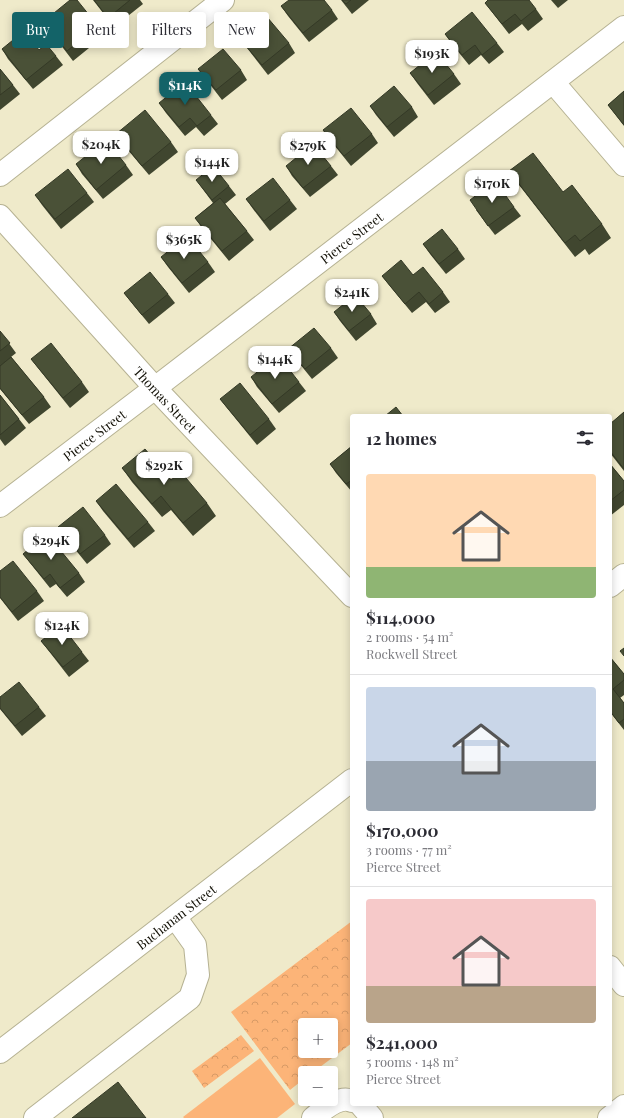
<!DOCTYPE html>
<meta charset="utf-8">
<style>
body{margin:0;font-family:"Playfair Display",serif;background:#f7f7f7;color:#2b2b33;height:100vh;display:flex;flex-direction:column;font-size:15px;white-space:nowrap}
*{box-sizing:border-box;margin:0}
p{font-size:13px;color:#7c7c81}
.icon{flex:none;width:22px;height:22px;fill:none;stroke:currentColor;stroke-width:2;stroke-linecap:round;stroke-linejoin:round}
.map{position:relative;flex:1;overflow:hidden}
.side{position:absolute;left:350px;top:414px;width:262px;height:692px;display:flex;flex-direction:column;background:#fff;border-radius:4px;box-shadow:0 2px 10px #0003}
.side>*{flex:none}
.banner{position:absolute;left:12px;top:12px;width:278px;height:36px;display:flex;gap:8px}
.tools{position:absolute;left:298px;top:1018px;display:grid;gap:8px}
.tools a{display:grid;place-items:center;width:40px;height:40px;border-radius:4px;background:#fff;box-shadow:0 2px 10px #0003;font-size:20px}
.price{position:absolute;translate:-50% -34px;padding:0 9px;border-radius:8px;background:#fff;color:#222;font-size:13px;line-height:26px;filter:drop-shadow(0 1px 2px #0008)}
.price::after{content:'';position:absolute;left:50%;top:24px;width:12px;height:9px;margin-left:-6px;background:inherit;clip-path:polygon(0 0,100% 0,50% 100%)}
.price.on{background:#136368;color:#fff}
ul{padding:0;list-style:none}
li{display:grid;align-content:center;gap:8px;height:212px;padding:0 16px}
li+li{border-top:1px solid #e1e1e2}
li span{display:grid;place-items:center;height:124px;border-radius:4px;color:#555}
li>.icon{margin-inline-start:auto}
span .icon{width:72px;height:72px;fill:#fffc;stroke-width:1}
li b{font-size:17px}
h2{display:flex;justify-content:space-between;align-items:center;height:48px;padding:0 16px;font-size:17px}
.pill{padding:0 14px;border-radius:4px;background:#fff;box-shadow:0 2px 10px #0003;font-size:14px;line-height:36px}
.pill.on{background:#136368;color:#fff}
.map>svg:first-child{display:block}
.green{fill:#fcb478}
.park{fill:url(#park-crowns);fill-rule:evenodd}
.lines{fill:none;stroke-linecap:round;stroke-linejoin:round}
.minor-casing{stroke:#b6b293;stroke-width:24}
.minor{stroke:#fff;stroke-width:22}
.wall{fill:#40462f}
.building{fill:#4a5137;stroke:#343926}
.labels{text-anchor:middle;dominant-baseline:central;stroke-width:4;stroke-linejoin:round;paint-order:stroke}
.street-label{font-size:13px;fill:#100e04;stroke:#fcf8d7}
</style>
<div class="map">
<svg width="624" height="1118" viewBox="0 0 624 1118">
<defs>
<pattern id="park-crowns" width="20" height="18" patternUnits="userSpaceOnUse"><rect width="20" height="18" fill="#fcb478"/><path d="M2 6a3 3 0 1 1 6 0M12 15a3 3 0 1 1 6 0" fill="none" stroke="#d79a66"/></pattern>
</defs>
<rect width="100%" height="100%" fill="#efeaca"/>
<polygon class="green" points="260,1058 295,1104 277,1118 184,1118 183,1117"/>
<g class="park">
<path d="M352,921v122l-40,30h-7v5l-15,12 -59,-78zM305,1025h26v26h-26z"/>
<polygon points="241,1035 254,1051 204,1088 192,1071"/>
</g>
<g class="lines">
<g class="minor-casing">
<g id="minor">
<polyline points="553,82 624,165"/>
<polyline points="0,175 223,0"/>
<path id="s1" d="M0,216l155,172 197,208"/>
<path id="s2" d="M0,506l155,-118 469,-361"/>
<polyline points="610,586 624,575"/>
<polyline points="610,967 624,985"/>
<path id="s3" d="M0,1052l352,-272"/>
<polyline points="360,1104 372,1118"/>
<polyline points="35,1118 190,998 198,975 195,945 175,917"/>
<path d="M313,1118c10,-8 26,-23 39,-17"/>
<polyline points="609,1118 624,1106"/>
</g>
</g>
<use href="#minor" class="minor"/>
</g>
<g class="wall">
<polygon points="93,0 140,0 143,4 114,27"/>
<polygon points="341,0 369,0 352,14"/>
<polygon points="551,0 568,0 558,8"/>
<polygon points="485,3 536,9 543,19 528,31 522,24 509,34 492,12"/>
<polygon points="281,6 332,10 338,19 309,42 288,16"/>
<polygon points="43,22 98,26 105,35 73,61 50,31"/>
<polygon points="445,34 497,43 504,52 489,64 481,55 469,65 451,43"/>
<polygon points="240,39 289,43 295,53 268,75"/>
<polygon points="2,49 39,50 56,56 63,65 33,89 8,59"/>
<polygon points="0,69 13,85 20,94 0,110"/>
<polygon points="198,69 241,70 247,80 222,100 205,78"/>
<polygon points="410,73 454,74 461,84 434,105 417,83"/>
<polygon points="624,91 624,126 608,105"/>
<polygon points="159,103 211,115 218,124 204,136 196,127 185,136 166,113"/>
<polygon points="370,106 412,107 418,117 394,137 376,115"/>
<polygon points="323,130 372,134 378,143 351,166 330,140"/>
<polygon points="116,134 171,142 178,152 149,175 122,143"/>
<polygon points="76,164 126,165 133,175 103,199 82,174"/>
<polygon points="286,166 331,166 338,175 310,197 292,176"/>
<polygon points="509,171 563,192 602,224 611,238 589,255 585,249 575,257 519,185"/>
<polygon points="196,180 229,186 236,195 225,204 247,231 254,240 229,261 202,228 195,218 213,203"/>
<polygon points="87,193 94,202 61,229 42,205 35,195"/>
<polygon points="246,199 290,200 297,209 270,231 253,209"/>
<polygon points="514,207 521,216 495,235 476,210"/>
<polygon points="423,244 458,249 465,259 446,274 430,254"/>
<polygon points="161,257 208,262 215,272 189,293 168,267"/>
<polygon points="413,275 443,292 450,302 435,313 426,302 412,313 389,285 382,276"/>
<polygon points="124,293 168,294 175,303 149,324 131,302"/>
<polygon points="334,312 371,314 377,324 356,341 340,321"/>
<polygon points="0,331 16,353 11,357 44,397 51,407 29,424 0,389"/>
<polygon points="331,348 338,358 312,379 295,358 288,349"/>
<polygon points="31,359 82,382 89,392 70,408 38,368"/>
<polygon points="251,377 299,382 306,391 279,413 257,387"/>
<polygon points="0,395 19,419 26,428 5,446 0,439"/>
<polygon points="220,399 269,419 276,429 257,445 227,408"/>
<polygon points="624,412 624,471 610,453 610,424"/>
<polygon points="352,446 352,492 336,473 330,464"/>
<polygon points="610,464 624,481 624,505 610,516"/>
<polygon points="122,468 171,480 207,503 216,516 193,536 171,510 162,517 132,482"/>
<polygon points="96,501 148,522 155,531 134,548 103,511"/>
<polygon points="58,527 105,535 111,544 87,564 65,537"/>
<polygon points="23,554 79,573 85,582 67,597 56,584 50,588 30,563"/>
<polygon points="0,571 37,591 44,601 18,621 0,598"/>
<polygon points="41,641 82,652 89,661 69,677"/>
<polygon points="610,657 624,674 624,695 620,698 624,703 624,730 610,712"/>
<polygon points="0,697 39,707 46,716 22,736 0,709"/>
</g>
<g class="building">
<polygon points="70,0 77,0 98,26 67,51 43,22"/>
<polygon points="94,0 130,0 108,18"/>
<polygon points="289,0 324,0 332,10 303,33 281,6"/>
<polygon points="342,0 351,0 346,4"/>
<polygon points="488,0 529,0 536,9 521,21 515,14 502,24 485,3"/>
<polygon points="472,12 497,43 482,55 475,45 462,55 445,34"/>
<polygon points="267,17 289,43 262,65 240,39"/>
<polygon points="24,31 39,50 46,44 56,56 26,80 2,49"/>
<polygon points="223,49 241,70 216,90 198,69"/>
<polygon points="436,52 454,74 428,95 410,73"/>
<polygon points="0,69 13,85 0,95"/>
<polygon points="185,82 211,115 197,126 190,118 179,127 159,103"/>
<polygon points="394,86 412,107 387,127 370,106"/>
<polygon points="624,91 624,125 608,105"/>
<polygon points="351,108 372,134 344,156 323,130"/>
<polygon points="145,110 171,142 142,166 116,134"/>
<polygon points="106,140 126,165 96,190 76,164"/>
<polygon points="313,144 331,166 303,188 286,166"/>
<polygon points="533,153 563,192 572,185 602,224 580,241 575,235 565,243 509,171"/>
<polygon points="213,166 229,186 212,200 196,180"/>
<polygon points="68,169 87,193 55,219 35,195"/>
<polygon points="273,178 290,200 264,221 246,199"/>
<polygon points="495,181 514,207 488,226 470,200"/>
<polygon points="220,198 247,231 222,251 195,218"/>
<polygon points="442,229 458,249 439,264 423,244"/>
<polygon points="187,236 208,262 182,283 161,257"/>
<polygon points="401,260 413,275 423,267 443,292 429,304 419,292 405,304 382,276"/>
<polygon points="150,272 168,294 142,315 124,293"/>
<polygon points="355,295 371,314 349,331 334,312"/>
<polygon points="314,328 331,348 305,369 288,349"/>
<polygon points="0,331 10,343 0,351"/>
<polygon points="51,343 82,382 63,398 31,359"/>
<polygon points="278,355 299,382 272,404 251,377"/>
<polygon points="11,357 44,397 22,415 0,388 0,366"/>
<polygon points="240,383 269,419 250,435 220,399"/>
<polygon points="0,395 19,419 0,435"/>
<polygon points="396,407 403,416 385,416"/>
<polygon points="624,412 624,469 610,451 610,424"/>
<polygon points="352,446 352,480 346,484 330,464"/>
<polygon points="145,449 171,480 181,472 207,503 183,523 161,496 152,504 122,468"/>
<polygon points="610,464 624,481 624,490 610,501"/>
<polygon points="116,484 148,522 128,539 96,501"/>
<polygon points="83,507 105,535 80,554 58,527"/>
<polygon points="47,534 79,573 60,588 50,574 44,579 23,554"/>
<polygon points="13,561 37,591 12,612 0,597 0,571"/>
<polygon points="61,625 82,652 63,667 41,641"/>
<polygon points="624,648 624,656 620,651"/>
<polygon points="610,657 624,674 624,680 613,689 624,703 624,719 619,723 610,711"/>
<polygon points="19,682 39,707 15,726 0,708 0,697"/>
<polygon points="118,1082 146,1118 72,1118"/>
</g>
<g class="labels">
<g class="street-label">
<text stroke="none"><textPath href="#s2" startOffset="442">Pierce Street</textPath></text>
<text stroke="none"><textPath href="#s1" startOffset="247">Thomas Street</textPath></text>
<text stroke="none"><textPath href="#s2" startOffset="118">Pierce Street</textPath></text>
<text stroke="none"><textPath href="#s3" startOffset="222">Buchanan Street</textPath></text>
</g>
</g>
</svg>
<div class="tools">
<a>+</a>
<a>−</a>
</div>
<b class="price" style="left:432px;top:74px">$193K</b>
<b class="price on" style="left:185px;top:106px">$114K</b>
<b class="price" style="left:101px;top:165px">$204K</b>
<b class="price" style="left:308px;top:166px">$279K</b>
<b class="price" style="left:212px;top:183px">$144K</b>
<b class="price" style="left:492px;top:204px">$170K</b>
<b class="price" style="left:184px;top:260px">$365K</b>
<b class="price" style="left:352px;top:313px">$241K</b>
<b class="price" style="left:275px;top:380px">$144K</b>
<b class="price" style="left:164px;top:486px">$292K</b>
<b class="price" style="left:51px;top:561px">$294K</b>
<b class="price" style="left:62px;top:646px">$124K</b>
<div class="banner">
<a class="pill on">Buy</a>
<a class="pill">Rent</a>
<a class="pill">Filters</a>
<a class="pill">New</a>
</div>
<section class="side">
<h2>12 homes<svg class="icon" aria-label="filters" viewBox="0 0 24 24"><path d="M4 7h16M4 17h16"/><circle cx="9" cy="7" r="2"/><circle cx="15" cy="17" r="2"/></svg></h2>
<ul>
<li><span style="background:linear-gradient(#ffd9b3 75%,#8fb573 0)"><svg class="icon" aria-label="home" viewBox="0 0 24 24"><path d="M3 11l9-7 9 7M6 9v11h12V9"/></svg></span><div><b>$114,000</b><p>2 rooms · 54 m²</p><p>Rockwell Street</p></div></li>
<li><span style="background:linear-gradient(#c9d6e8 60%,#9aa5b1 0)"><svg class="icon" aria-label="home" viewBox="0 0 24 24"><path d="M3 11l9-7 9 7M6 9v11h12V9"/></svg></span><div><b>$170,000</b><p>3 rooms · 77 m²</p><p>Pierce Street</p></div></li>
<li><span style="background:linear-gradient(#f6c9c9 70%,#b9a48a 0)"><svg class="icon" aria-label="home" viewBox="0 0 24 24"><path d="M3 11l9-7 9 7M6 9v11h12V9"/></svg></span><div><b>$241,000</b><p>5 rooms · 148 m²</p><p>Pierce Street</p></div></li>
</ul>
</section>
</div>
